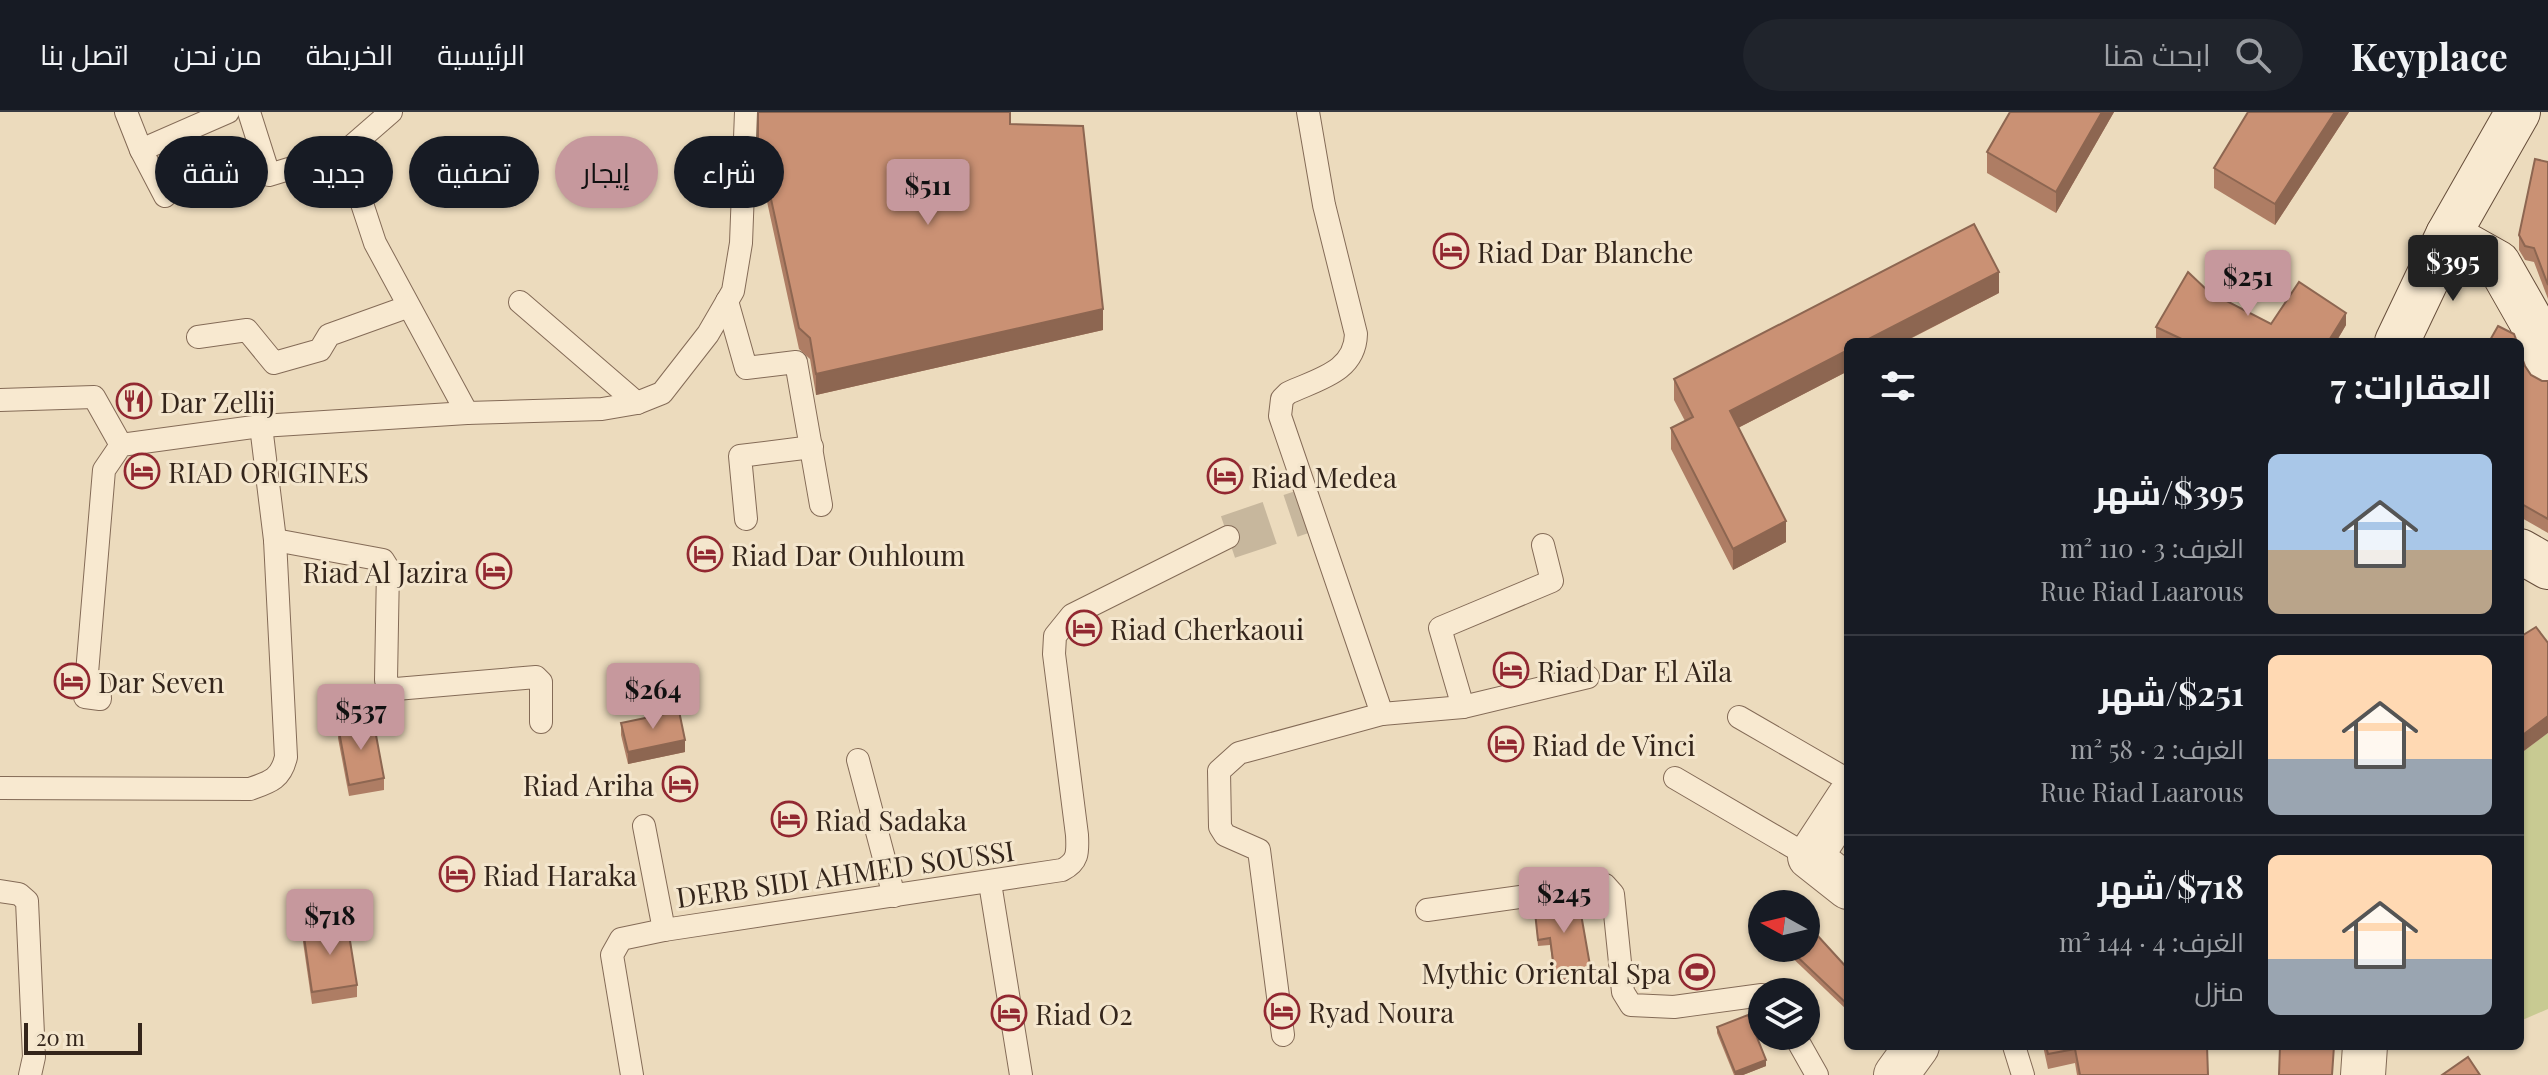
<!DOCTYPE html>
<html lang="ar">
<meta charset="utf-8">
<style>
body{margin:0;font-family:"Playfair Display",Cairo,serif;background:#20242c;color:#f1f3f6;direction:rtl;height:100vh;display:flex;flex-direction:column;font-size:30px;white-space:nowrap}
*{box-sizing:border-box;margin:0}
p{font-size:26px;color:#9ea1a6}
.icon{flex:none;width:44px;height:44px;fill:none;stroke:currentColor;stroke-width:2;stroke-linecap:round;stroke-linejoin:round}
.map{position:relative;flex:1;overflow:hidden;direction:ltr}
.drawer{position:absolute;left:1844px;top:226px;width:680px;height:712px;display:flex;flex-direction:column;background:#171b24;border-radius:12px;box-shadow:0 2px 6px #0004;direction:rtl}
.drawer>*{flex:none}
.top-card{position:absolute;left:24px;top:24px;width:760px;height:72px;direction:rtl;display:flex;gap:16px}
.needle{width:52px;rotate:278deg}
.tools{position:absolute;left:1748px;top:778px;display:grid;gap:16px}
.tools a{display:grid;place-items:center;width:72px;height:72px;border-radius:50%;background:#171b24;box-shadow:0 2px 6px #0004;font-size:40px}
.scale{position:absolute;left:24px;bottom:20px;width:118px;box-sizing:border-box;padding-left:8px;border:4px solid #34251b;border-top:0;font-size:22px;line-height:28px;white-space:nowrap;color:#34251b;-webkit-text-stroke:6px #f4e6cd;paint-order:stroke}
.price{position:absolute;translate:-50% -68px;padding:0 18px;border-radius:8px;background:#c6989d;color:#111;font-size:26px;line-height:52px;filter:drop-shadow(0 2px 4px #0008)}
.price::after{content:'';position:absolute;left:50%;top:48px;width:24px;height:18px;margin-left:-12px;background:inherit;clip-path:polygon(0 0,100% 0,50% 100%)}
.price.on{background:#222;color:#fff}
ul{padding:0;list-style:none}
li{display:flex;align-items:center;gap:24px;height:200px;padding:0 32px}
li+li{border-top:2px solid #363941}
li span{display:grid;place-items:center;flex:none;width:224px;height:160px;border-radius:12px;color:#555}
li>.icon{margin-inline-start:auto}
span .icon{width:96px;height:96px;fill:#fffc;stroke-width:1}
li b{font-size:34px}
h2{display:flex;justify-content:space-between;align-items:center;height:96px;padding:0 32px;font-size:34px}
.chip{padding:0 28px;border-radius:36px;background:#171b24;box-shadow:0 2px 6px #0004;font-size:28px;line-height:72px}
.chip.on{background:#c6989d;color:#111}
header{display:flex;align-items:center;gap:48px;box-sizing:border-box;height:112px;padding:0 40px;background:#171b24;border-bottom:2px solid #363941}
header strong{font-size:38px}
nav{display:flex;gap:44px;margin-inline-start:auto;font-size:28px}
.search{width:560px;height:72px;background:#20242c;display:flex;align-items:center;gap:20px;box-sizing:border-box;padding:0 28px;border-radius:44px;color:#9ea1a6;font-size:30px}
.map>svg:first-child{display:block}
.green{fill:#c8ca92}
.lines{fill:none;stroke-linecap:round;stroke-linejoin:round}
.street-tunnel{stroke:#c7b79d;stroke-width:44;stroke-dasharray:44 22;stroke-linecap:butt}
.lane-casing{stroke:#846b57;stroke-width:24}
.street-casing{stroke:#846b57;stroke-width:46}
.secondary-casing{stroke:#664d3a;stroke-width:46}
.lane{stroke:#f8e9d0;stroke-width:22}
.street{stroke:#f8e9d0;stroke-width:44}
.secondary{stroke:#f8e9d0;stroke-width:44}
.wall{fill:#ae7d64}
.shaded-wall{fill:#8d6651}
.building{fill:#ca9174;stroke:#8d6651;stroke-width:2}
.labels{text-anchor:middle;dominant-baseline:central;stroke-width:6;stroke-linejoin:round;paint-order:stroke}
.poi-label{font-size:28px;fill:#34251b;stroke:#f4e6cd;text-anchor:start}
.street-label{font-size:28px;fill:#34251b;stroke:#f4e6cd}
</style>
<header>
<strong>Keyplace</strong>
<div class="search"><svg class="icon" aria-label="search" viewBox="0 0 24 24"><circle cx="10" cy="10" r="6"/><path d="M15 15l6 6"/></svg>ابحث هنا</div>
<nav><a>الرئيسية</a><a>الخريطة</a><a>من نحن</a><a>اتصل بنا</a></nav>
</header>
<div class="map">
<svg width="2548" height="963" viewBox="0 0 2548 963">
<rect width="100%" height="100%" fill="#ecdbbd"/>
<polygon class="green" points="2548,621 2548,897 2520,909 2520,642"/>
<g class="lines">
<polyline class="street-tunnel" points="1228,425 1314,396"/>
<g class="lane-casing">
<g id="lane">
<polyline points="126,0 141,38 228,0"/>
<polyline points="249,0 269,63 345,40 375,131 467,301"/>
<polyline points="141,38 165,84"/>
<polyline points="345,40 391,0"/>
<polyline points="727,189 746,256 796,250 821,393"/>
<polyline points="520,190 637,291"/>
<polyline points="198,225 247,218 274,251 320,238 329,223 407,195"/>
<polyline points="0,288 94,285 121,333"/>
<polyline points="746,407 740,344 812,335"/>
<polyline points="275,428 383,448 388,456 386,568 389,574 396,577 536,565 541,570 541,610"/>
<polyline points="99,572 100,587 85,585 104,358 121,333 261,314 467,301 602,297 637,291 662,281 708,222 733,179 741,131 746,0"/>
<polyline points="1463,595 1440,516 1552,469 1543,433"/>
<polyline points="1382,602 1463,595 1588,565"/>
<polyline points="1739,605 1848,668"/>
<polyline points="858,648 894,784"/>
<polyline points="1675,666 1810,745"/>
<path d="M0,676l250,1c20,-7 31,-10 36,-32l-11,-217 -14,-114"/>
<polyline points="644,714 664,818"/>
<polyline points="990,771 1021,963"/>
<polyline points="0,779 19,782 27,789 34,945 30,963"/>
<polyline points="1427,798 1605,773 1613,782 1623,880 1631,893 1674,895 1762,883"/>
<path d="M1283,923l-24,-185 -34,-15 -5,-8 -1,-56 20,-18 143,-39 -102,-298 2,-17 6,-6c30,-14 67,-21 68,-59l-32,-129 -16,-93"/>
<polyline points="1795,924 1817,963"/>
<polyline points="2014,934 2023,963"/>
<path d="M632,963l-20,-120 9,-16 43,-9 398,-60c16,-8 16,-17 15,-35l-23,-181 1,-18 17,-21 156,-78"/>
</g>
</g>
<g class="street-casing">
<g id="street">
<polyline points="1848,687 1810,745 1848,775"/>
<polyline points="1896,963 1917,934"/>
<polyline points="2363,963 2365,934"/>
</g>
</g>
<g class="secondary-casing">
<g id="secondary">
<polyline points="2448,123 2498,151 2531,209 2548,259"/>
<polyline points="2397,230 2448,123 2518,0"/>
<polyline points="2520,439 2548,455"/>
</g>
</g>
<use href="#lane" class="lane"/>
<use href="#street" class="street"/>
<use href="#secondary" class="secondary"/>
</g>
<g class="wall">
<polygon points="758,0 1010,12 1103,218 816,283 810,247 799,237 758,48"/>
<polygon points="2010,0 2114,0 2056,101 1987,61 1987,40"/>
<polygon points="2248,0 2349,0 2275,113 2214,76 2214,56"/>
<polygon points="2548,50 2548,187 2534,150 2525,148 2519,138 2519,123"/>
<polygon points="2209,180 2271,212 2346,213 2336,230 2164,230 2156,226 2156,215"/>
<polygon points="1999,181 1738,316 1786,430 1733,458 1671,337 1671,316 1685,309 1674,288 1674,267"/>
<polygon points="2520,240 2525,254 2531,263 2542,269 2548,269 2548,421 2520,405"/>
<polygon points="621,611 685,640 628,652 621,623"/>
<polygon points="338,614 384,666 384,678 349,684 338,626"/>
<polygon points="1534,791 1591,859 1591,865 1555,870 1550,833 1538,834"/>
<polygon points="303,818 357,873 357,885 312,892 303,830"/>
<polygon points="1782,836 1806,836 1848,857 1848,899"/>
<polygon points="1717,915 1766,954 1743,963 1734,963 1717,921"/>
<polygon points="2043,934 2207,934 2208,963 2077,963 2075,951 2048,957"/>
</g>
<g class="shaded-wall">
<polygon points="2102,0 2114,0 2056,101 2056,80"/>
<polygon points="2335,0 2349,0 2275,113 2275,92"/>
<polygon points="1999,160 1999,181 1903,230 1863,230"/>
<polygon points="1103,197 1103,218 816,283 816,262"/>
<polygon points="2346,201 2346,213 2336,230 2328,230"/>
<polygon points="1848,238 1848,259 1730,320 1730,299"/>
<polygon points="1786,409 1786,430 1733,458 1733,437"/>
<polygon points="2548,604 2548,621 2520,642 2520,625"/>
<polygon points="685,628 685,640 628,652 628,640"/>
<polygon points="1766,948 1766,954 1743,963 1735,963 1735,960"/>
</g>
<g class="building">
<polygon points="758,0 1010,0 1010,12 1083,14 1103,197 816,262 810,226 799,216 758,27"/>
<polygon points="2010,0 2102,0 2056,80 1987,40"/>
<polygon points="2248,0 2335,0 2275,92 2214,56"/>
<polygon points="2535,47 2548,50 2548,173 2534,136 2525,134 2519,123"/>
<polygon points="1974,112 1999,160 1863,230 1848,230 1848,238 1730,299 1786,409 1733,437 1671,316 1693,305 1674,267"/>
<polygon points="2188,160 2209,180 2271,212 2299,170 2346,201 2328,230 2188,230 2156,215"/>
<polygon points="2498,214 2514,222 2517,230 2489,230"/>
<polygon points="2520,240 2525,254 2531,263 2542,269 2548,269 2548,407 2520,391"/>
<polygon points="2536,515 2548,531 2548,604 2520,625 2520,525"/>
<polygon points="679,599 685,628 628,640 621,611"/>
<polygon points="373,607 384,666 349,673 338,614"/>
<polygon points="1578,785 1591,859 1555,864 1550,826 1538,828 1534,791"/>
<polygon points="347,810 357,873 312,880 303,818"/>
<polygon points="1806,811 1848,857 1848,893 1788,836 1806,836"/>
<polygon points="1748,903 1766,948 1735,960 1717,915"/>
<polygon points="2046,934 2207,934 2208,963 2080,963 2075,937 2048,942"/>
<polygon points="2280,934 2334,934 2332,963 2279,963"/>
<polygon points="2468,945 2480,963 2442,963"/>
</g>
<defs>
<g id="hotel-ring" transform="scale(1.8)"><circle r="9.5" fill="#f4e6cd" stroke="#922831" stroke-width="1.5"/><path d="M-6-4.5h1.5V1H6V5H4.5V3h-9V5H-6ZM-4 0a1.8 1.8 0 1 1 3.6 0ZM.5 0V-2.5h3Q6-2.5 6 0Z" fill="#922831"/></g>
<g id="restaurant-ring" transform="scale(1.8)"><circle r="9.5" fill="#f4e6cd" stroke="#922831" stroke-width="1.5"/><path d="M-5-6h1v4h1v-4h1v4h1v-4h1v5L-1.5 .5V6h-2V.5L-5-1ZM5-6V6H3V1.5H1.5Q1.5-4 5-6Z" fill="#922831"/></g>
<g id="stadium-ring" transform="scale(1.8)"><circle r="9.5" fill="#f4e6cd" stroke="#922831" stroke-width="1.5"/><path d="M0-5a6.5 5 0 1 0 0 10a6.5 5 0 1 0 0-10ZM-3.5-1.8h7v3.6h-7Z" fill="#922831"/></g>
</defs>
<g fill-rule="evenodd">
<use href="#hotel-ring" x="1451" y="139"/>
<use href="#restaurant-ring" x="134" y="289"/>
<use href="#hotel-ring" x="142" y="359"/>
<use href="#hotel-ring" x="1225" y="364"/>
<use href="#hotel-ring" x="705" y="442"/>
<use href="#hotel-ring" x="494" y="459"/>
<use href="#hotel-ring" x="1084" y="516"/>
<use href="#hotel-ring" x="1511" y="558"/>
<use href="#hotel-ring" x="72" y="569"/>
<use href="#hotel-ring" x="1506" y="632"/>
<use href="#hotel-ring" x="680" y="672"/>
<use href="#hotel-ring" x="789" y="707"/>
<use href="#hotel-ring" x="457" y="762"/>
<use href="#stadium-ring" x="1697" y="860"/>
<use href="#hotel-ring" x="1282" y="899"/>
<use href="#hotel-ring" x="1009" y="901"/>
</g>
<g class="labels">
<g class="poi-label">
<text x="1477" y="139">Riad Dar Blanche</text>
<text x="160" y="289">Dar Zellij</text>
<text x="168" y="359">RIAD ORIGINES</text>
<text x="1251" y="364">Riad Medea</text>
<text x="731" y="442">Riad Dar Ouhloum</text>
<text x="468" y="459" text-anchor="end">Riad Al Jazira</text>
<text x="1110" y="516">Riad Cherkaoui</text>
<text x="1537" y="558">Riad Dar El Aïla</text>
<text x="98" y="569">Dar Seven</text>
<text x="1532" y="632">Riad de Vinci</text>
<text x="654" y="672" text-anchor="end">Riad Ariha</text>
<text x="815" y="707">Riad Sadaka</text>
<text x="483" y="762">Riad Haraka</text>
<text x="1671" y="860" text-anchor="end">Mythic Oriental Spa</text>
<text x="1308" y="899">Ryad Noura</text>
<text x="1035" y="901">Riad O2</text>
</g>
<g class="street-label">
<text transform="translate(845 761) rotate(-8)">DERB SIDI AHMED SOUSSI</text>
</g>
</g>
</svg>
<div class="tools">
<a><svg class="needle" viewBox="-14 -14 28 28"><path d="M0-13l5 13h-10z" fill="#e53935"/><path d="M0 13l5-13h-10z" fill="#9ea1a6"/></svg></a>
<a><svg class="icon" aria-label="layers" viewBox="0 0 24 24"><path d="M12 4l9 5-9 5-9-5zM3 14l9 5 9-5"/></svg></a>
</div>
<div class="scale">20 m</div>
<b class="price" style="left:928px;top:115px">$511</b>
<b class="price on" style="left:2453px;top:191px">$395</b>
<b class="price" style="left:2248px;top:206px">$251</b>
<b class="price" style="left:653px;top:619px">$264</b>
<b class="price" style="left:361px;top:640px">$537</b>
<b class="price" style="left:1564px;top:823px">$245</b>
<b class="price" style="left:330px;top:845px">$718</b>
<div class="top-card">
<a class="chip">شراء</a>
<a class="chip on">إيجار</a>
<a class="chip">تصفية</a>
<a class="chip">جديد</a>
<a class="chip">شقة</a>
</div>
<section class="drawer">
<h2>العقارات: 7<svg class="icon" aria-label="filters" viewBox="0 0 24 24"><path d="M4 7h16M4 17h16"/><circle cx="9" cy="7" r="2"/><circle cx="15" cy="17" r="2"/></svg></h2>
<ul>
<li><span style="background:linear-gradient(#a9c7e8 60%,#b9a48a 0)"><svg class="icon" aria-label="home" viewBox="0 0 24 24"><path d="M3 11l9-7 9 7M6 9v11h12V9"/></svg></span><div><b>$395/شهر</b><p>الغرف: 3 · 110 m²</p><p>Rue Riad Laarous</p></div></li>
<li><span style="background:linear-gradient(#ffd9b3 65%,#9aa5b1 0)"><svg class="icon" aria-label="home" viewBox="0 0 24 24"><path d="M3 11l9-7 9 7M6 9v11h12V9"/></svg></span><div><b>$251/شهر</b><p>الغرف: 2 · 58 m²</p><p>Rue Riad Laarous</p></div></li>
<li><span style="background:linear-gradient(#ffd9b3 65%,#9aa5b1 0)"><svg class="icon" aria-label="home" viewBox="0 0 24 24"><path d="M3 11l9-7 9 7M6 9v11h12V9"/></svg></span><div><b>$718/شهر</b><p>الغرف: 4 · 144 m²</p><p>منزل</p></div></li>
</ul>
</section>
</div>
